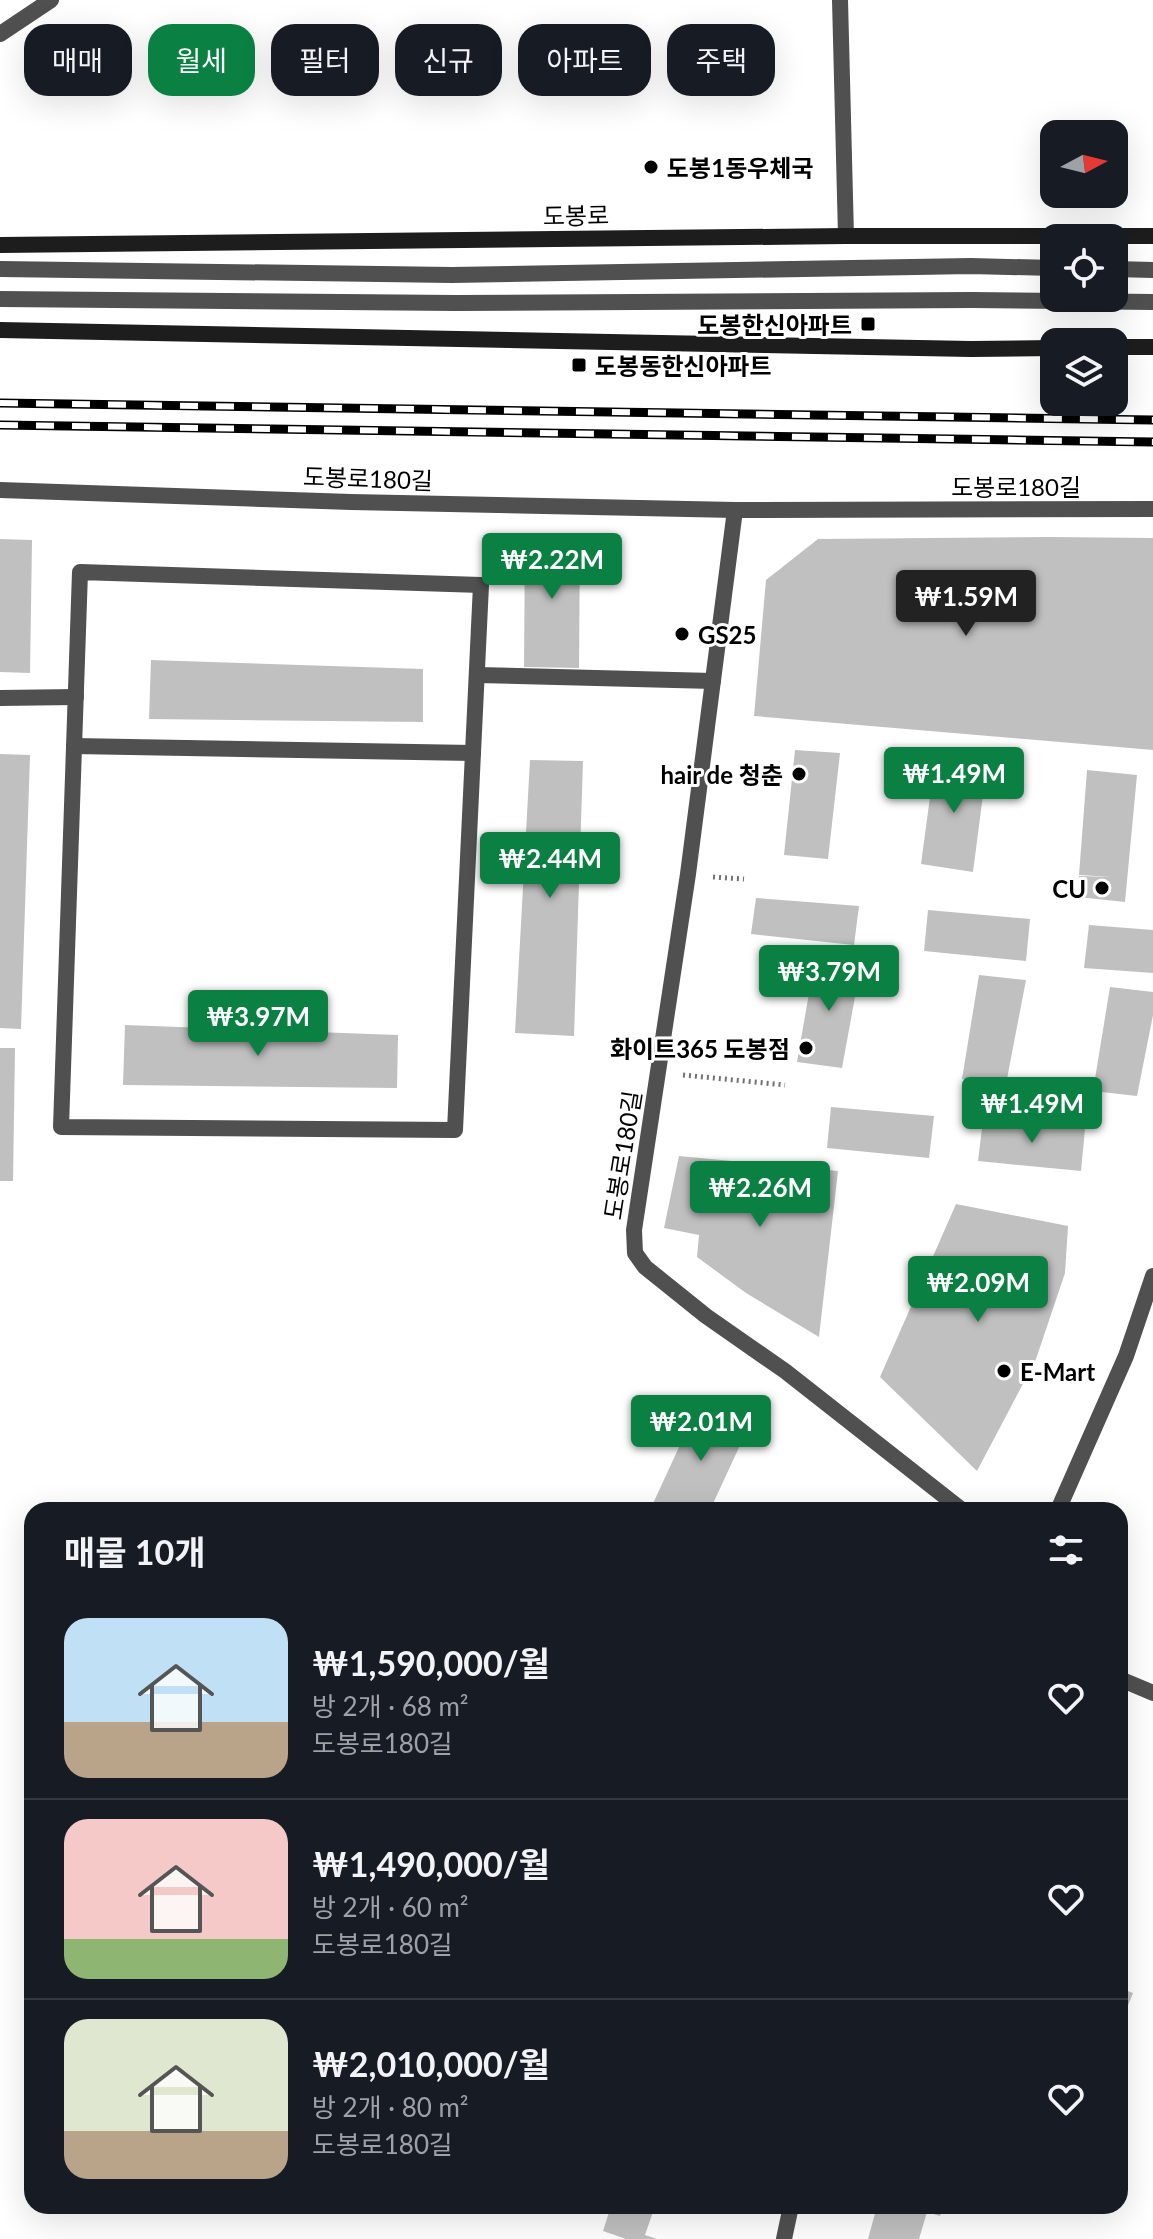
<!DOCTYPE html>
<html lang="ko">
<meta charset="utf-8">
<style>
body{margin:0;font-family:Lato,"Noto Sans KR",sans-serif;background:#242831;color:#f1f3f6;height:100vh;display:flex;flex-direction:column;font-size:30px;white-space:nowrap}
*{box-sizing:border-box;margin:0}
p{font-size:26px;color:#9ea1a6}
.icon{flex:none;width:44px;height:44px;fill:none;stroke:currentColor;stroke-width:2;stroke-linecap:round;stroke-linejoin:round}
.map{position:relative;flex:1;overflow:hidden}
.details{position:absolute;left:24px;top:1502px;width:1104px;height:712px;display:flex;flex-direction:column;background:#171b24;border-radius:24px;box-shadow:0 8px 32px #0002}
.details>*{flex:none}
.guide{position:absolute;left:24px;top:24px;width:1106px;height:72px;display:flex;gap:16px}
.needle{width:52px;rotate:83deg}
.tools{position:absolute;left:1040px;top:120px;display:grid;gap:16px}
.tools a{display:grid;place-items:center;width:88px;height:88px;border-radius:16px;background:#171b24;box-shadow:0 8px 32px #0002;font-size:40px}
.price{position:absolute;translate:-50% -68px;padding:0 18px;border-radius:8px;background:#0b8043;color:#fff;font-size:26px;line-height:52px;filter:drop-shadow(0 2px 4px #0008)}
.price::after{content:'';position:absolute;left:50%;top:48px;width:24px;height:18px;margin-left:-12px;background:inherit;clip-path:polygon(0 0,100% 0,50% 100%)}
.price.selected{background:#222;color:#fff}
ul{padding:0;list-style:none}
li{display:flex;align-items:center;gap:24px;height:200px;padding:0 40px}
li+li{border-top:2px solid #363941}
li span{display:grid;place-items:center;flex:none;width:224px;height:160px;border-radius:24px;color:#555}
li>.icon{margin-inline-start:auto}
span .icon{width:96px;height:96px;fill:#fffc;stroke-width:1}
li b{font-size:34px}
h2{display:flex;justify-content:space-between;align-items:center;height:96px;padding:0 40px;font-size:34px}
.pill{padding:0 28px;border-radius:24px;background:#171b24;box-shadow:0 8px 32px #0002;font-size:28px;line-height:72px}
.pill.selected{background:#0b8043;color:#fff}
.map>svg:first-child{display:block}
.building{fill:#c0c0c0}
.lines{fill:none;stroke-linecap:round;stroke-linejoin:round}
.path{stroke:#727272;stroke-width:5;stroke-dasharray:2 4;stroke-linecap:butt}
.lane{stroke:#505050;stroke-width:16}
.street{stroke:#505050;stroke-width:16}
.secondary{stroke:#1d1d1d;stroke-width:16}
.rail-casing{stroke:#000;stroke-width:9}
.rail{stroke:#fff;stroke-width:6;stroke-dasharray:18;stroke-linecap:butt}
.poi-dot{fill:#000;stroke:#fff;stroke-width:3}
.labels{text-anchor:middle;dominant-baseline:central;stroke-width:6;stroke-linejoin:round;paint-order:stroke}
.poi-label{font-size:24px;font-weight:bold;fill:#000;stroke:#fff;text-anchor:start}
.street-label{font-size:24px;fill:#000;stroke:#fff}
</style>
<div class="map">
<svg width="1153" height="2239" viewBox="0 0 1153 2239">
<rect width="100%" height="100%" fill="#fff"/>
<g class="building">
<polygon points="525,534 580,535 579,668 524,667"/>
<polygon points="1049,537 1153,538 1153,750 754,716 766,580 818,539"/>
<polygon points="0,539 32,540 30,673 0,672"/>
<polygon points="151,660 423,669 423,722 149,719"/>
<polygon points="795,750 840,753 828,859 784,855"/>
<polygon points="0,754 30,755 21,1029 0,1028"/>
<polygon points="530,760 583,761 574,1036 515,1033"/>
<polygon points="935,760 987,764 973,872 921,864"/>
<polygon points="1087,770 1137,775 1125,902 1078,897 1079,876 1113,877 1079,875"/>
<polygon points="756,898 859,906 854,945 751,934"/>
<polygon points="928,910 1030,919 1026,961 924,951"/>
<polygon points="1089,925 1153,930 1153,973 1084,968"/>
<polygon points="815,959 861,964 842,1068 797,1062"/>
<polygon points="979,975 1026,980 1006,1084 962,1079"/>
<polygon points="1110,987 1153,992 1153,1015 1137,1096 1093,1091"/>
<polygon points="125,1025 398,1035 397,1088 123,1085"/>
<polygon points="0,1048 15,1048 13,1181 0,1181"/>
<polygon points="831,1107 934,1116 929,1158 827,1148"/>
<polygon points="983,1120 1085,1129 1081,1171 978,1161"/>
<polygon points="679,1156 838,1171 819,1337 746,1293 697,1257 699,1235 664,1228"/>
<polygon points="956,1204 1068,1226 1065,1273 1036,1359 977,1471 880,1377"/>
<polygon points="699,1404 748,1428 710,1510 650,1510"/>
<polygon points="1120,1988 1133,1993 1120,2025"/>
<polygon points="611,2206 655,2206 645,2235 657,2239 626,2239 603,2231"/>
<polygon points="877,2206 943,2206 940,2216 927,2212 919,2239 868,2239"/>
</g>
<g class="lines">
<g class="path">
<polyline points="713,877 744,879"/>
<polyline points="683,1075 785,1085"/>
</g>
<g class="lane">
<polyline points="0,269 452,275 971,266 1054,268"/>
<polyline points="1114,269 1153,270"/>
<polyline points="0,299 456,303 972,300 1153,302"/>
<polygon points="80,572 481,585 455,1130 61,1127"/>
<polyline points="477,675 713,681"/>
<polyline points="0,698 76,697"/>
<polyline points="74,746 473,753"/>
</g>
<g class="street">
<polyline points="840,0 846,236"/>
<polyline points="0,34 51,0"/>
<polyline points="0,490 351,502 735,510 1153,509"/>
<polyline points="735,510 688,874 634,1230 635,1253 645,1267 706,1316 785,1371 962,1510"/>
<polyline points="1058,1510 1126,1356 1153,1276"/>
<polyline points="1120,1679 1153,1693"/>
<polyline points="784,2239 791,2206"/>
</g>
<g class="secondary">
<polyline points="0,245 846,236 1153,236"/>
<polyline points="0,330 971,349 1054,348"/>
<polyline points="1114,347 1153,347"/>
</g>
<g class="rail-casing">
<g id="rail">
<polyline points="0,403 1153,420"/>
<polyline points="0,425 1153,442"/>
</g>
</g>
<use href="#rail" class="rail"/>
</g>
<g class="poi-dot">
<circle cx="651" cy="167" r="8"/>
<rect x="860" y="316" width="16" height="16" rx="4"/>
<rect x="571" y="357" width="16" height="16" rx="4"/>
<circle cx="682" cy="634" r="8"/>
<circle cx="799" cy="774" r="8"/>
<circle cx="1102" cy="888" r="8"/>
<circle cx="806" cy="1048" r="8"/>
<circle cx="1004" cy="1371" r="8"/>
</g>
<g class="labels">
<g class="poi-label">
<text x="667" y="167">도봉1동우체국</text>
<text x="852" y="324" text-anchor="end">도봉한신아파트</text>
<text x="595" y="365">도봉동한신아파트</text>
<text x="698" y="634">GS25</text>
<text x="783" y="774" text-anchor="end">hair de 청춘</text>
<text x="1086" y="888" text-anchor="end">CU</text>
<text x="790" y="1048" text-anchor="end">화이트365 도봉점</text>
<text x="1020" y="1371">E-Mart</text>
</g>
<g class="street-label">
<text transform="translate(576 215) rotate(-1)">도봉로</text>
<text transform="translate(368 478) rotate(2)">도봉로180길</text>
<text x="1016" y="486">도봉로180길</text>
<text transform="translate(622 1155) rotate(-81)">도봉로180길</text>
</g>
</g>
</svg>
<div class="tools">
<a><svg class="needle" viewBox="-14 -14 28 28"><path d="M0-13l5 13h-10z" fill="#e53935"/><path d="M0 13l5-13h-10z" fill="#9ea1a6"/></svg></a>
<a><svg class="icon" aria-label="locate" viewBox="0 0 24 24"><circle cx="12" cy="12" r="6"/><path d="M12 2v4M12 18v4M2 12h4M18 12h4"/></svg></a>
<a><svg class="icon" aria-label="layers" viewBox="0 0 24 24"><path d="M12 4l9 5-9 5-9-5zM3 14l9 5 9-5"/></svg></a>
</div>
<b class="price" style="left:552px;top:601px">₩2.22M</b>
<b class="price selected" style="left:966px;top:638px">₩1.59M</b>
<b class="price" style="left:954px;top:815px">₩1.49M</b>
<b class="price" style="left:550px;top:900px">₩2.44M</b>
<b class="price" style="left:829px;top:1013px">₩3.79M</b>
<b class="price" style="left:258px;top:1058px">₩3.97M</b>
<b class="price" style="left:1032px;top:1145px">₩1.49M</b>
<b class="price" style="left:760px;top:1229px">₩2.26M</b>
<b class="price" style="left:978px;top:1324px">₩2.09M</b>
<b class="price" style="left:701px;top:1463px">₩2.01M</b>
<div class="guide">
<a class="pill">매매</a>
<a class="pill selected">월세</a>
<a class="pill">필터</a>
<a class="pill">신규</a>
<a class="pill">아파트</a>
<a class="pill">주택</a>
</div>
<section class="details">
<h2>매물 10개<svg class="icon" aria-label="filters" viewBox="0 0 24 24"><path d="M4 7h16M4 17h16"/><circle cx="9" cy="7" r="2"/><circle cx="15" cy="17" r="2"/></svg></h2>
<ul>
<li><span style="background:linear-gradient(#bfe0f5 65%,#b9a48a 0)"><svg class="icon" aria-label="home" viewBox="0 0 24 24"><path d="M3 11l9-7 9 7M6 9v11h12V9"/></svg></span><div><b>₩1,590,000/월</b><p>방 2개 · 68 m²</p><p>도봉로180길</p></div><svg class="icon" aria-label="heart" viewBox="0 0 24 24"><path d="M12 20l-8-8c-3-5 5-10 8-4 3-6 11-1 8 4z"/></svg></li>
<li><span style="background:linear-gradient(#f6c9c9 75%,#8fb573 0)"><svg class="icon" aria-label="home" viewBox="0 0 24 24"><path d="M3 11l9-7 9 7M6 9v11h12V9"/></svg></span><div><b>₩1,490,000/월</b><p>방 2개 · 60 m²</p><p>도봉로180길</p></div><svg class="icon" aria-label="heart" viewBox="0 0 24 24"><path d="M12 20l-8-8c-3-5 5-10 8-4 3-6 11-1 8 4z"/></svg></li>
<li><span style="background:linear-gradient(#dfe7d0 70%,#b9a48a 0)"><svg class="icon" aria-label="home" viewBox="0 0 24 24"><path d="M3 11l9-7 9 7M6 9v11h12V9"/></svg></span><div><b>₩2,010,000/월</b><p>방 2개 · 80 m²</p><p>도봉로180길</p></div><svg class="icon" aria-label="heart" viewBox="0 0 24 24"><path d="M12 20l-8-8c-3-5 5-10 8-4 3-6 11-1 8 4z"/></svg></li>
</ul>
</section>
</div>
